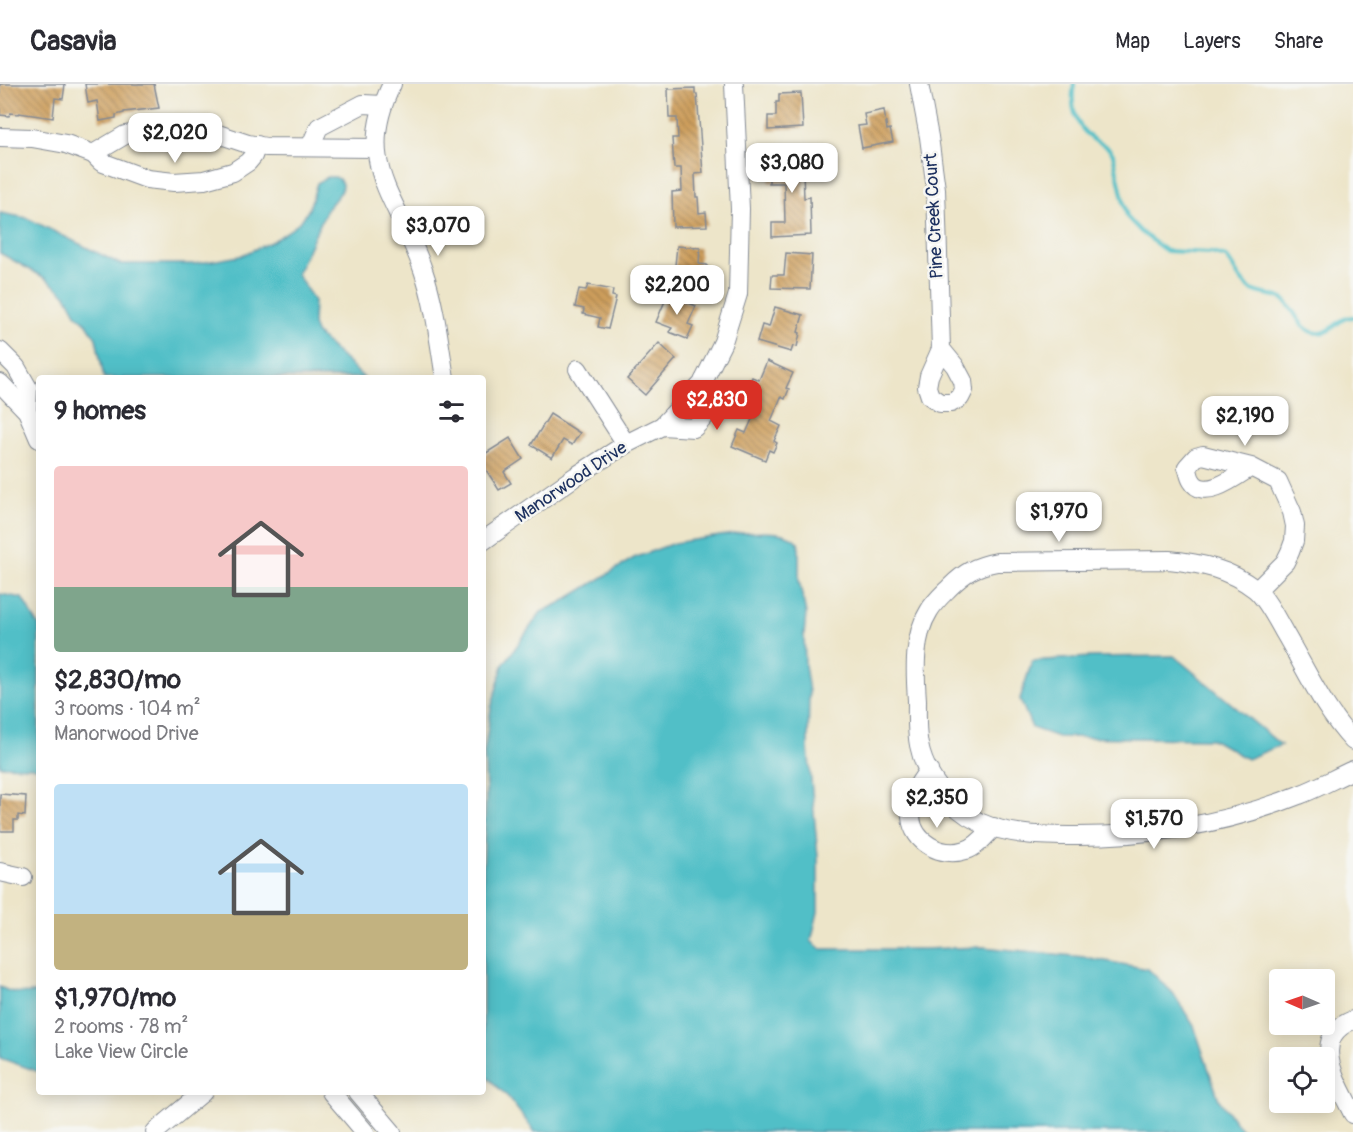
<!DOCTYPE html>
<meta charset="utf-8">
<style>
body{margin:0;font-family:Pangolin,sans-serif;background:#f7f7f7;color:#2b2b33;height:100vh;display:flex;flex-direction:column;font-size:22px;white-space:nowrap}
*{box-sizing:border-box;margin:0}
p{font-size:20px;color:#7c7c81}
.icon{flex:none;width:33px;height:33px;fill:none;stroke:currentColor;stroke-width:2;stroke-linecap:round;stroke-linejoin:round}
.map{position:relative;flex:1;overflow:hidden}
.details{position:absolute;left:36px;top:291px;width:450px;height:720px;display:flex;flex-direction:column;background:#fff;border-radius:6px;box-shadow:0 3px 15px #0003}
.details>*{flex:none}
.needle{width:39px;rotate:272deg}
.controls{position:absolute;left:1269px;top:885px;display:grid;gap:12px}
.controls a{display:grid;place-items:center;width:66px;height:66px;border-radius:6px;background:#fff;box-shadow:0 3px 15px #0003;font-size:30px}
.price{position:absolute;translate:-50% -51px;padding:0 14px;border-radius:12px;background:#fff;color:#222;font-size:20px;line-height:39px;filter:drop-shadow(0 2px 3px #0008)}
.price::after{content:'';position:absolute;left:50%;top:36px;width:18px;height:14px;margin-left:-9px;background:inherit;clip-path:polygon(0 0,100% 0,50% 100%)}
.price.current{background:#d93025;color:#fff}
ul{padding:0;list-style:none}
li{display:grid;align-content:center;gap:12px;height:318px;padding:0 18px}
li span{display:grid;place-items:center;height:186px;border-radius:6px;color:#555}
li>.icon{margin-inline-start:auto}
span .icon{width:108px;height:108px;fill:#fffc;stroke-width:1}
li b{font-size:26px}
h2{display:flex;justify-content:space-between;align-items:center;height:72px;padding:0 18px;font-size:26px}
header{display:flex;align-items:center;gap:36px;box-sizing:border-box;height:84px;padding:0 30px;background:#fff;border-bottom:2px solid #e1e1e2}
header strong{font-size:28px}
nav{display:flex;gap:33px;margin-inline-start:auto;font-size:21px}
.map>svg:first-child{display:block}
.water{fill:#51bfc7;stroke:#367792;stroke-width:1.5}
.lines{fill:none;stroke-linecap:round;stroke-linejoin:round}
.stream{stroke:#51bfc7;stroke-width:4}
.building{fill:url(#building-back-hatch)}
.minor-casing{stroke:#848a94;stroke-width:20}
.minor{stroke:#fff;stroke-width:18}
.labels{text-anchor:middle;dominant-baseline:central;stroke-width:5;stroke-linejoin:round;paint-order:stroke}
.street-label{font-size:18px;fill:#1b2f5e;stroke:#f6f6f2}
</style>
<header>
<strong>Casavia</strong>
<nav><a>Map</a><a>Layers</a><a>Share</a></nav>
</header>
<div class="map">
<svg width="1353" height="1048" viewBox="0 0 1353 1048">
<defs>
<pattern id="building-back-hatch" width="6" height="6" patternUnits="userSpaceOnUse" patternTransform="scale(1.5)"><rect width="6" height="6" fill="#cd9e5c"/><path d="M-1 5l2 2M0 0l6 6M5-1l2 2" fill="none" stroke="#a6814f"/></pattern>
</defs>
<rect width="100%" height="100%" fill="#f6f6f2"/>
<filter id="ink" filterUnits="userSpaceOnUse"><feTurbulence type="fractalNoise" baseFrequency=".0167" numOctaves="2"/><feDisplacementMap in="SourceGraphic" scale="12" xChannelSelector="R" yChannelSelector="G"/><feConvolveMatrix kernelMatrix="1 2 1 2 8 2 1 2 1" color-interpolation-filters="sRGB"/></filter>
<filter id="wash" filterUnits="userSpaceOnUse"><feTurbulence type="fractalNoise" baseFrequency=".008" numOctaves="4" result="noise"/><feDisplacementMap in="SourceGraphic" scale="24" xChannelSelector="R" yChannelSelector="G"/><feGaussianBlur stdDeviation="1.35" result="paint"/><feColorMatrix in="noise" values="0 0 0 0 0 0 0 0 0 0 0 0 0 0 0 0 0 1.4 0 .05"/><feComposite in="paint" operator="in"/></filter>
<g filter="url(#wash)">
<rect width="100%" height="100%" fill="#ede5c9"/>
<g class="water">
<polygon points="328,93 335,93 339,95 342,100 341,108 327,125 297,190 314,217 313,240 316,249 364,294 104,294 96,254 87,240 77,231 66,211 45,194 0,169 0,129 27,134 120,180 194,180 240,172 273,157 294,143 303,134 309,125 317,99"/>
<path d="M740,449c17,0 48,-5 59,11v37l7,32 -2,22 1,30 4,27 -1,55 10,110v55l-7,29 10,8h102l60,-2 101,10 64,12 25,24 21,33 25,74 24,32h-708l-27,-35 -25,-24v-198l3,-84 -2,-38 7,-45 12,-43 38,-53 21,-10 72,-44 40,-15z"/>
<polygon points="0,510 22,514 39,542 39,685 32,683 0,682"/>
<polygon points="1174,572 1281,661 1247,675 1212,655 1058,653 1032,644 1020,615 1032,577 1091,573"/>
<path d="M0,903c11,6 26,8 39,5v80l-39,-14z"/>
</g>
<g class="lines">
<path class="stream" d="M1074,0c-4,22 1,43 20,56 8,4 14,6 19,14l14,63 14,15 25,19 45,2 15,4c9,10 10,21 23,31 12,9 25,4 35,12 12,10 16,34 36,33 13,0 19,-17 33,-16"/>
</g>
<g id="blocks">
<g class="building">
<polygon points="0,0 65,0 63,15 55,14 53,34 19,29 18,30 10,29 9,32 0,31"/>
<polygon points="85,0 154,0 159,24 124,28 124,29 116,31 116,34 100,37 97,17 88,19"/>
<polygon points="695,4 695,10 697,10 703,89 695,90 696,113 698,113 699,129 706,128 707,142 673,143 672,108 682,107 681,84 674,84 672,54 678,54 677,34 669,34 668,5"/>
<polygon points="801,9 803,44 768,46 768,32 776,32 776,18 779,18 779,10"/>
<polygon points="884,26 887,46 890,45 893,58 862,64 858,42 866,41 864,30"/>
<polygon points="780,63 802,63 804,114 810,113 811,151 772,153 772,139 785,139 784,99 769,99 769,86 777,85 777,72 780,71"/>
<polygon points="677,162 700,164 699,180 707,181 705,196 674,191"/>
<polygon points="786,169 812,171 810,205 771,204 772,191 784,191"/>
<polygon points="588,201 613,206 612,212 616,213 608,245 598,243 600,234 583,230 584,225 575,223 579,205 586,206"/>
<polygon points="668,210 696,222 688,240 693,242 687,255 669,248 672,244 656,238"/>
<polygon points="775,223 803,231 798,248 800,249 797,263 793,262 791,268 757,258 762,241 769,243"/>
<polygon points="659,259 676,275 645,311 627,295"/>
<polygon points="767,277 793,289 786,304 789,305 785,315 781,313 771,337 781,342 774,357 777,359 773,368 769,366 765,376 732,362 739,346 746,349 761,315 745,308 752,293 759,296"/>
<polygon points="550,330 580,349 572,361 563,356 552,374 531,361"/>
<polygon points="510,354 523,375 504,388 511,399 499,406 483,381 483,371"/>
<polygon points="0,710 26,712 25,732 18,731 18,736 14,736 14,747 0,747"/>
</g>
</g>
</g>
<g filter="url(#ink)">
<use href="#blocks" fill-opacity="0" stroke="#848a94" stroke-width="1.5"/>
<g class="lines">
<g class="minor-casing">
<g id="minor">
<path d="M392,0c-40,81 7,114 31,186 12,34 16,72 22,108"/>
<polyline points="919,0 929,53 936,105 941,265 929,292 927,303 930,312 940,319 951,319 960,314 964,306 963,297 955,282 941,265"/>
<polyline points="0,53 32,54 66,60 93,70 101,78 147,95 174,98 204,96 233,88 248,78 253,72 257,61"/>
<polyline points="310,63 319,43 363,20 383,21"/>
<polyline points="93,70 125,51 147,47 170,46 218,50 248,60 266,63 376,64"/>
<polyline points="0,267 16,283 28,304 27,327"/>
<polyline points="578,285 626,360"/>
<polyline points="0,299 27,327 39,355"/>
<path d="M662,342l32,2c19,-19 20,-23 10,-48"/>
<path d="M1251,383c-13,8 -47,35 -59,14 -3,-4 -3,-10 -5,-14l9,-10 7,-2 48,12 27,14 14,31 3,14 -1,15 -4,11 -5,10 -28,28"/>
<polyline points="483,457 576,392 626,360 662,342 702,300 723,258 738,210 740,125 734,0"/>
<path d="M1353,657c-30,-32 -47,-72 -69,-109 -8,-14 -17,-33 -29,-43 -26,-20 -55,-26 -86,-29l-172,2c-21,4 -32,10 -47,25 -8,8 -16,15 -21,24 -16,25 -14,61 -12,89 0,14 -1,31 2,45 6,31 31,63 60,77 31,14 65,14 98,14 76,0 152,-13 222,-41 19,-7 36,-17 54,-25"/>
<path d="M929,686c-11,13 -20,29 -18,47 2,26 31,41 55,33 11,-3 20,-15 28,-23"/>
<polyline points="0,788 23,793"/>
<path d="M1353,936c-46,18 -14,65 0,94"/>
<polyline points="331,1008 365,1048"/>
<polyline points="358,1008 392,1048"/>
<polyline points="155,1048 203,1008"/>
</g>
</g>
<use href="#minor" class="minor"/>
</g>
</g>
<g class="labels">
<g class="street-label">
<text transform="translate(934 132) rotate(-93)">Pine Creek Court</text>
<text transform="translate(571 398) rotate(-34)">Manorwood Drive</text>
</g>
</g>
</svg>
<div class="controls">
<a><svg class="needle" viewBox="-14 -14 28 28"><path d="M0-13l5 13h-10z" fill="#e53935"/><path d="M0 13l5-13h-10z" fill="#7c7c81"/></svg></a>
<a><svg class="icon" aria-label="locate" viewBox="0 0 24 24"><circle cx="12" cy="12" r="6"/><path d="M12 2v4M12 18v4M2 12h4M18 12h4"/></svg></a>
</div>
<b class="price" style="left:175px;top:80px">$2,020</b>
<b class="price" style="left:792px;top:110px">$3,080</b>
<b class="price" style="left:438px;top:173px">$3,070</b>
<b class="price" style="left:677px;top:232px">$2,200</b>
<b class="price current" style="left:717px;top:347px">$2,830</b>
<b class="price" style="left:1245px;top:363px">$2,190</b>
<b class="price" style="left:1059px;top:459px">$1,970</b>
<b class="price" style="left:937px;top:745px">$2,350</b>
<b class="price" style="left:1154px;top:766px">$1,570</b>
<section class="details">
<h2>9 homes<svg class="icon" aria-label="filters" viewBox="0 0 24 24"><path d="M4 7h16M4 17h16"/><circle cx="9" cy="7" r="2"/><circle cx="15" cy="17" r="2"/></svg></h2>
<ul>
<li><span style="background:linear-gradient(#f6c9c9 65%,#7fa58c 0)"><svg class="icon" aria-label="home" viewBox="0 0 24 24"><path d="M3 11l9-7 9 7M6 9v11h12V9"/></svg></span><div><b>$2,830/mo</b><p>3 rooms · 104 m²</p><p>Manorwood Drive</p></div></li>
<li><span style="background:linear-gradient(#bfe0f5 70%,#c2b280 0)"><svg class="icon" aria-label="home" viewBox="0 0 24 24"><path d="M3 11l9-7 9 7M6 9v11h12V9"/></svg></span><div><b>$1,970/mo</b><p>2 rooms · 78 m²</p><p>Lake View Circle</p></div></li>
</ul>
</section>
</div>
